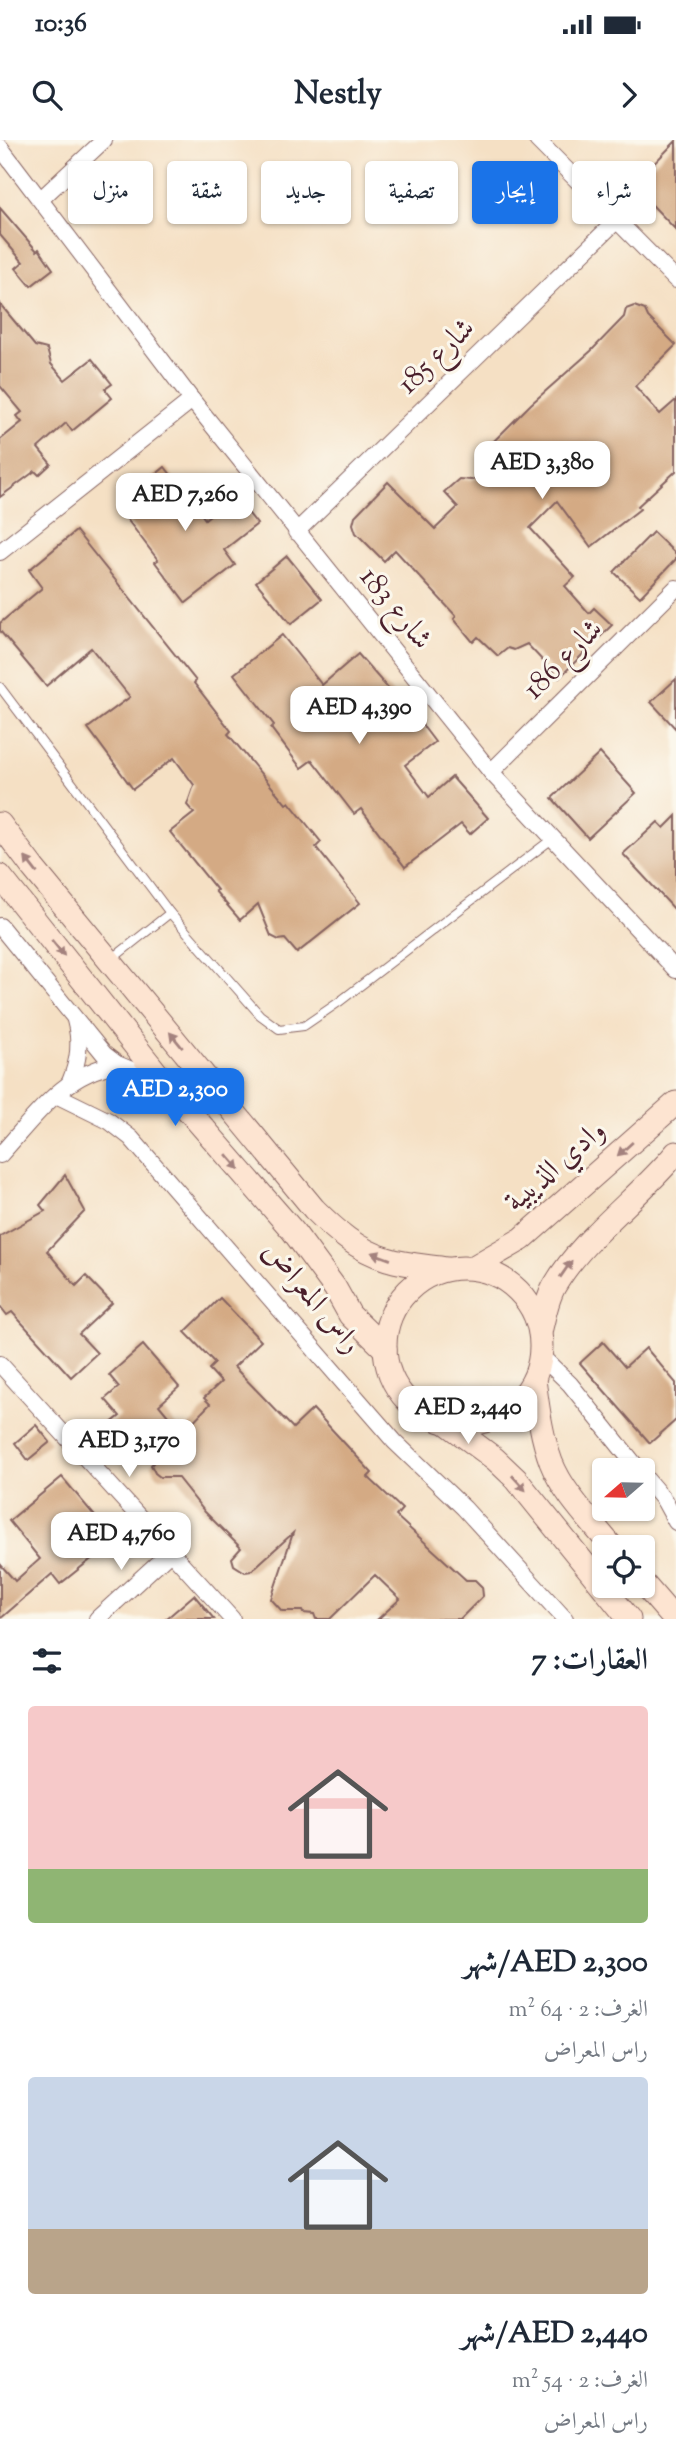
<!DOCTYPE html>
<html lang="ar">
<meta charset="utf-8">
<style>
body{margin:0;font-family:"Sorts Mill Goudy",Amiri,serif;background:#f6f6f7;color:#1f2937;direction:rtl;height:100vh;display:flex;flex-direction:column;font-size:26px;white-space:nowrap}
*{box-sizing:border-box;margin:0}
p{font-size:23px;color:#747a83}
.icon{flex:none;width:38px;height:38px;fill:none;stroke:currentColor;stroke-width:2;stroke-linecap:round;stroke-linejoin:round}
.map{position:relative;height:1479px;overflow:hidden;direction:ltr}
.details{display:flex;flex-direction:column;background:#fff;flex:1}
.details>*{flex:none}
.guide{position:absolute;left:21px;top:21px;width:635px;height:63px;direction:rtl;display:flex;gap:14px}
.needle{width:46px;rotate:250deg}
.tools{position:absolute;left:592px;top:1318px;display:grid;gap:14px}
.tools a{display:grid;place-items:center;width:63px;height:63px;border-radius:7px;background:#fff;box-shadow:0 2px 5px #0004;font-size:35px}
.price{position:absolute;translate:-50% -60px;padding:0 16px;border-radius:14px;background:#fff;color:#222;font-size:23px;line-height:46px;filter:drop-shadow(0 2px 4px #0008)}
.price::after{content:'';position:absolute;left:50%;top:42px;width:21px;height:16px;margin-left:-10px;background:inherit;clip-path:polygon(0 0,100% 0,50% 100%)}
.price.active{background:#1a73e8;color:#fff}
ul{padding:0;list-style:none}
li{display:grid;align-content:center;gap:14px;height:371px;padding:0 28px}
li span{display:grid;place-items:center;height:217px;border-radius:7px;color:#555}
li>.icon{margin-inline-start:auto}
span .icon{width:126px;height:126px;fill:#fffc;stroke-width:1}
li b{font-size:30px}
h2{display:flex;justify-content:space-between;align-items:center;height:84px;padding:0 28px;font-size:30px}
.pill{padding:0 24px;border-radius:7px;background:#fff;box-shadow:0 2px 5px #0004;font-size:24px;line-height:63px}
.pill.active{background:#1a73e8;color:#fff}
.status{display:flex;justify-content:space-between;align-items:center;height:49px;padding:0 35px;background:#fff;direction:ltr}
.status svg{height:19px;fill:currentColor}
header{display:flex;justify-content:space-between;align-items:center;height:91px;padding:0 28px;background:#fff;font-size:32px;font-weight:700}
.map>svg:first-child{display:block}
.building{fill:#d4aa84}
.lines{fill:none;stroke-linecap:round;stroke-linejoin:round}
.lane-casing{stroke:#866361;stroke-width:10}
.street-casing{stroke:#866361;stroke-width:18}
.secondary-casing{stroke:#866361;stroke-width:25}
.lane{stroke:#fff;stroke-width:8}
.street{stroke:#fff;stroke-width:16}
.secondary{stroke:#fde4d1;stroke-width:23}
.oneway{fill:#a4827e}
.labels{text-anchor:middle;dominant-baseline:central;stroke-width:6;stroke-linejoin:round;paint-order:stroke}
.street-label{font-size:30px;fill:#4a1f2b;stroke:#fbf7ec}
</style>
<div class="status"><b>10:36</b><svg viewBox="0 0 49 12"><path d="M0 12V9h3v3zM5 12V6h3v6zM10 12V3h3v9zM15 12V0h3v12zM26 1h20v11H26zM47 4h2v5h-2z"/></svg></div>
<header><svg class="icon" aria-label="forward" viewBox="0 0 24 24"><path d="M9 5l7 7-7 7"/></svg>Nestly<svg class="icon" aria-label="search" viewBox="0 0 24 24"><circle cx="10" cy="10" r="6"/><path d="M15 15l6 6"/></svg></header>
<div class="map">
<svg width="676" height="1479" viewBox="0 0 676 1479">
<rect width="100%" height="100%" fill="#fbf7ec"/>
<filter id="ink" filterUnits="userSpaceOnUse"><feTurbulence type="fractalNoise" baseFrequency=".0143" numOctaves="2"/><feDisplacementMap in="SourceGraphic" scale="14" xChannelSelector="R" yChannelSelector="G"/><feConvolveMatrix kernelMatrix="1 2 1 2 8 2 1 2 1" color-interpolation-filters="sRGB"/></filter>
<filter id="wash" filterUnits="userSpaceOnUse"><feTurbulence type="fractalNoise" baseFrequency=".00686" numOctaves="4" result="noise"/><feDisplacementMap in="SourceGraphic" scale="28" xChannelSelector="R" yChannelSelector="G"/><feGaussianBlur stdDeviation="1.57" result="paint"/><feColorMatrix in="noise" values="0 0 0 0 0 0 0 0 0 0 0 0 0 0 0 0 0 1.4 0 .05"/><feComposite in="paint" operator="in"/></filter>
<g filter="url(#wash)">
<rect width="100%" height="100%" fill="#f5e0c4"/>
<g id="blocks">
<g class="building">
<polygon points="676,1 676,90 633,45"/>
<polygon points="0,68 37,111 39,109 53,129 31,146 16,128 23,122 0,95"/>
<polygon points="0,164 35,206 47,209 51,224 65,240 92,219 112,244 105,249 112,258 72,291 66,283 38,308 51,324 39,335 35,331 0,357 0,300 22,282 17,276 22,272 0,246"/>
<polygon points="634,166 645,170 648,177 676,205 635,246 660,274 676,260 676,331 638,366 640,369 591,407 557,361 530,388 575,437 565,446 589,473 594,468 612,485 559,538 527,504 514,510 508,508 498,516 478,497 473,502 454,479 456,476 395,410 384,421 356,393 353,384 355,376 388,342 435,389 458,367 444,352 459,339 471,340 484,336 506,321 490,305 531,264 591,211 624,177 626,169"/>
<polygon points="165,327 205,379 234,355 257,384 224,410 235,425 186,463 155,422 158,420 117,366"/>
<polygon points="76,391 196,541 194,543 231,591 228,594 286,664 289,662 321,702 316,707 360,763 297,813 285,799 279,800 271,796 258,764 240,780 215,751 217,750 170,692 194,673 187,665 194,645 174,618 133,649 88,588 130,557 91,508 46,546 0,491 0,483 42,448 29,430"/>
<polygon points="653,392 676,414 676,419 640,457 614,432"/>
<polygon points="287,416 322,459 291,484 256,442"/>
<polygon points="282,495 322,545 358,514 404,567 407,565 435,602 405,625 429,657 452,637 488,678 470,694 461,684 405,727 361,669 354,674 312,620 301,628 271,588 274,585 234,534"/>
<polygon points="676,539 676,589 651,562"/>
<polygon points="600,613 636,653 588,698 552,658"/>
<polygon points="676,676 676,771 623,714 658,682 664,688"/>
<polygon points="65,1035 85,1071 47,1111 76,1146 86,1136 112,1163 79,1194 97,1213 71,1237 12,1172 7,1175 0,1166 0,1096 45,1071 40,1065"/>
<polygon points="220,1158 261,1201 234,1227 293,1288 313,1269 372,1333 368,1337 402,1369 396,1376 466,1440 475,1440 482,1447 483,1456 460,1479 378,1479 400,1459 375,1435 330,1479 316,1479 314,1474 303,1473 302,1471 282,1471 271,1459 293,1393 251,1431 245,1432 234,1425 232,1418 241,1408 205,1372 177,1337 160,1337 155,1333 151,1325 159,1317 133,1288 122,1298 110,1284 120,1276 105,1259 119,1247 109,1235 143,1205 179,1247 159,1265 182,1293 210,1264 204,1258 221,1242 209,1229 215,1223 185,1192"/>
<polygon points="603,1202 625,1227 646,1208 676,1243 676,1280 650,1303 580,1223"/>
<polygon points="36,1285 50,1302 28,1320 15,1303"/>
<polygon points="62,1337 115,1400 60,1444 52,1434 0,1479 0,1424 15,1441 40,1419 9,1381"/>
<polygon points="194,1455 214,1479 166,1479"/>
</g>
</g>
</g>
<g filter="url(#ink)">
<use href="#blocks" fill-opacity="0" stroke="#866361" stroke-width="2"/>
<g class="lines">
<g class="lane-casing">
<g id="lane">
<polyline points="0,547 170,773 260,875 279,889 304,886 339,862 552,699"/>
<polyline points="112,819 170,773"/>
</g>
</g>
<g class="street-casing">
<g id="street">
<polyline points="537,0 676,140"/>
<polyline points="0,7 192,260 491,632 676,830"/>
<polyline points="41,59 104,0"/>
<polyline points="296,392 616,81"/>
<polyline points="0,412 192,260"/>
<polyline points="491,632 676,448"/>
<polyline points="0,786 104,914 117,924 160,942"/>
<path d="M70,942c9,-22 11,-40 5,-62"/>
<polyline points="56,955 109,981 131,998 395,1302 464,1368 565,1479"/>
<path d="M0,1015c35,-38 63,-82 117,-91"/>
<polyline points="541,1216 570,1244 639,1330"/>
<polyline points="0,1224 232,1479"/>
<polyline points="642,1334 664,1360 676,1382"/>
<polyline points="97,1479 170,1412"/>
</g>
</g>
<g class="secondary-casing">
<g id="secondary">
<path d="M0,684l33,44 281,341c21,21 43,41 73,50 19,6 41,7 60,10"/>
<polyline points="0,736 167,946 293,1091 335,1148 350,1175 385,1209"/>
<polyline points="472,1128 522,1099 676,963"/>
<circle cx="463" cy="1206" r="78"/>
<path d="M540,1192c4,-15 7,-34 15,-47 29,-49 84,-87 121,-132"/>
<path d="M534,1240c4,28 7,55 17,82 12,31 40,59 61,85"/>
<polyline points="448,1284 495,1319 516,1339 629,1479"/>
<polyline points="642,1442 674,1479"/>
</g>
</g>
<use href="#lane" class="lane"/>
<use href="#street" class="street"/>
<use href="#secondary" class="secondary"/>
</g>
<defs><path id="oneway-solid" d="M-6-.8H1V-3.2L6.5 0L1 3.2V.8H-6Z" transform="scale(1.75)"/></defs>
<g class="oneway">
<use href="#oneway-solid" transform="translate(31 725) rotate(-128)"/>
<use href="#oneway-solid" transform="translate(58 808) rotate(51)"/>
<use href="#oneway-solid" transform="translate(176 900) rotate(-129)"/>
<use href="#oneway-solid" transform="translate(625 1009) rotate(138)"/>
<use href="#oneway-solid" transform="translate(233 1022) rotate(49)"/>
<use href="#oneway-solid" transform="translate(381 1116) rotate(-160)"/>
<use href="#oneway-solid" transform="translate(566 1129) rotate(-55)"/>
<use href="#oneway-solid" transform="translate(519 1343) rotate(48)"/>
</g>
</g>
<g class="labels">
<g class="street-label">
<text transform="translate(437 217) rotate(-44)">شارع 185</text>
<text transform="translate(395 469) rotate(51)">شارع 183</text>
<text transform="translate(564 520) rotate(-45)">شارع 186</text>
<text transform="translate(556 1027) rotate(-41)">وادي الذيبية</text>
<text transform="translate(311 1158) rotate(50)">راس المعراض</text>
</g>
</g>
</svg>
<div class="tools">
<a><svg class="needle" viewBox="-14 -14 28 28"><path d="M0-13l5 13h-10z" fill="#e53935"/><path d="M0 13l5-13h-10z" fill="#747a83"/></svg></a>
<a><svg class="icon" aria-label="locate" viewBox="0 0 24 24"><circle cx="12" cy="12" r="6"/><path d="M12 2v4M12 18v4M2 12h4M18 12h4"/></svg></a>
</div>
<b class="price" style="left:542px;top:361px">AED 3,380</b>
<b class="price" style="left:185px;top:393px">AED 7,260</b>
<b class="price" style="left:359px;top:606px">AED 4,390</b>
<b class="price active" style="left:175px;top:988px">AED 2,300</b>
<b class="price" style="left:468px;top:1306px">AED 2,440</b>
<b class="price" style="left:129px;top:1339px">AED 3,170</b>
<b class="price" style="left:121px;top:1432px">AED 4,760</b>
<div class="guide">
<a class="pill">شراء</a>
<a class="pill active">إيجار</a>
<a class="pill">تصفية</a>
<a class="pill">جديد</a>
<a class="pill">شقة</a>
<a class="pill">منزل</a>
</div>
</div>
<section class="details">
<h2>العقارات: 7<svg class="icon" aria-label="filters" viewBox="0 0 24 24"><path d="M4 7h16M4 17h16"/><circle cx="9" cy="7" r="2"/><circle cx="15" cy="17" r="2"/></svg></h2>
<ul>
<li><span style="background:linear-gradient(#f6c9c9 75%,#8fb573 0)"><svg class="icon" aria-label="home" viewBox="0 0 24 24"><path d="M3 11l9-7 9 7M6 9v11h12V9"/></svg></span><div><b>AED 2,300/شهر</b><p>الغرف: 2 · 64 m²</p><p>راس المعراض</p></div></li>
<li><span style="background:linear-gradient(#c9d6e8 70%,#b9a48a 0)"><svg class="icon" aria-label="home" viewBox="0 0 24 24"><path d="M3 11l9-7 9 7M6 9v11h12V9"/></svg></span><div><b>AED 2,440/شهر</b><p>الغرف: 2 · 54 m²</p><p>راس المعراض</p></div></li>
</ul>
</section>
